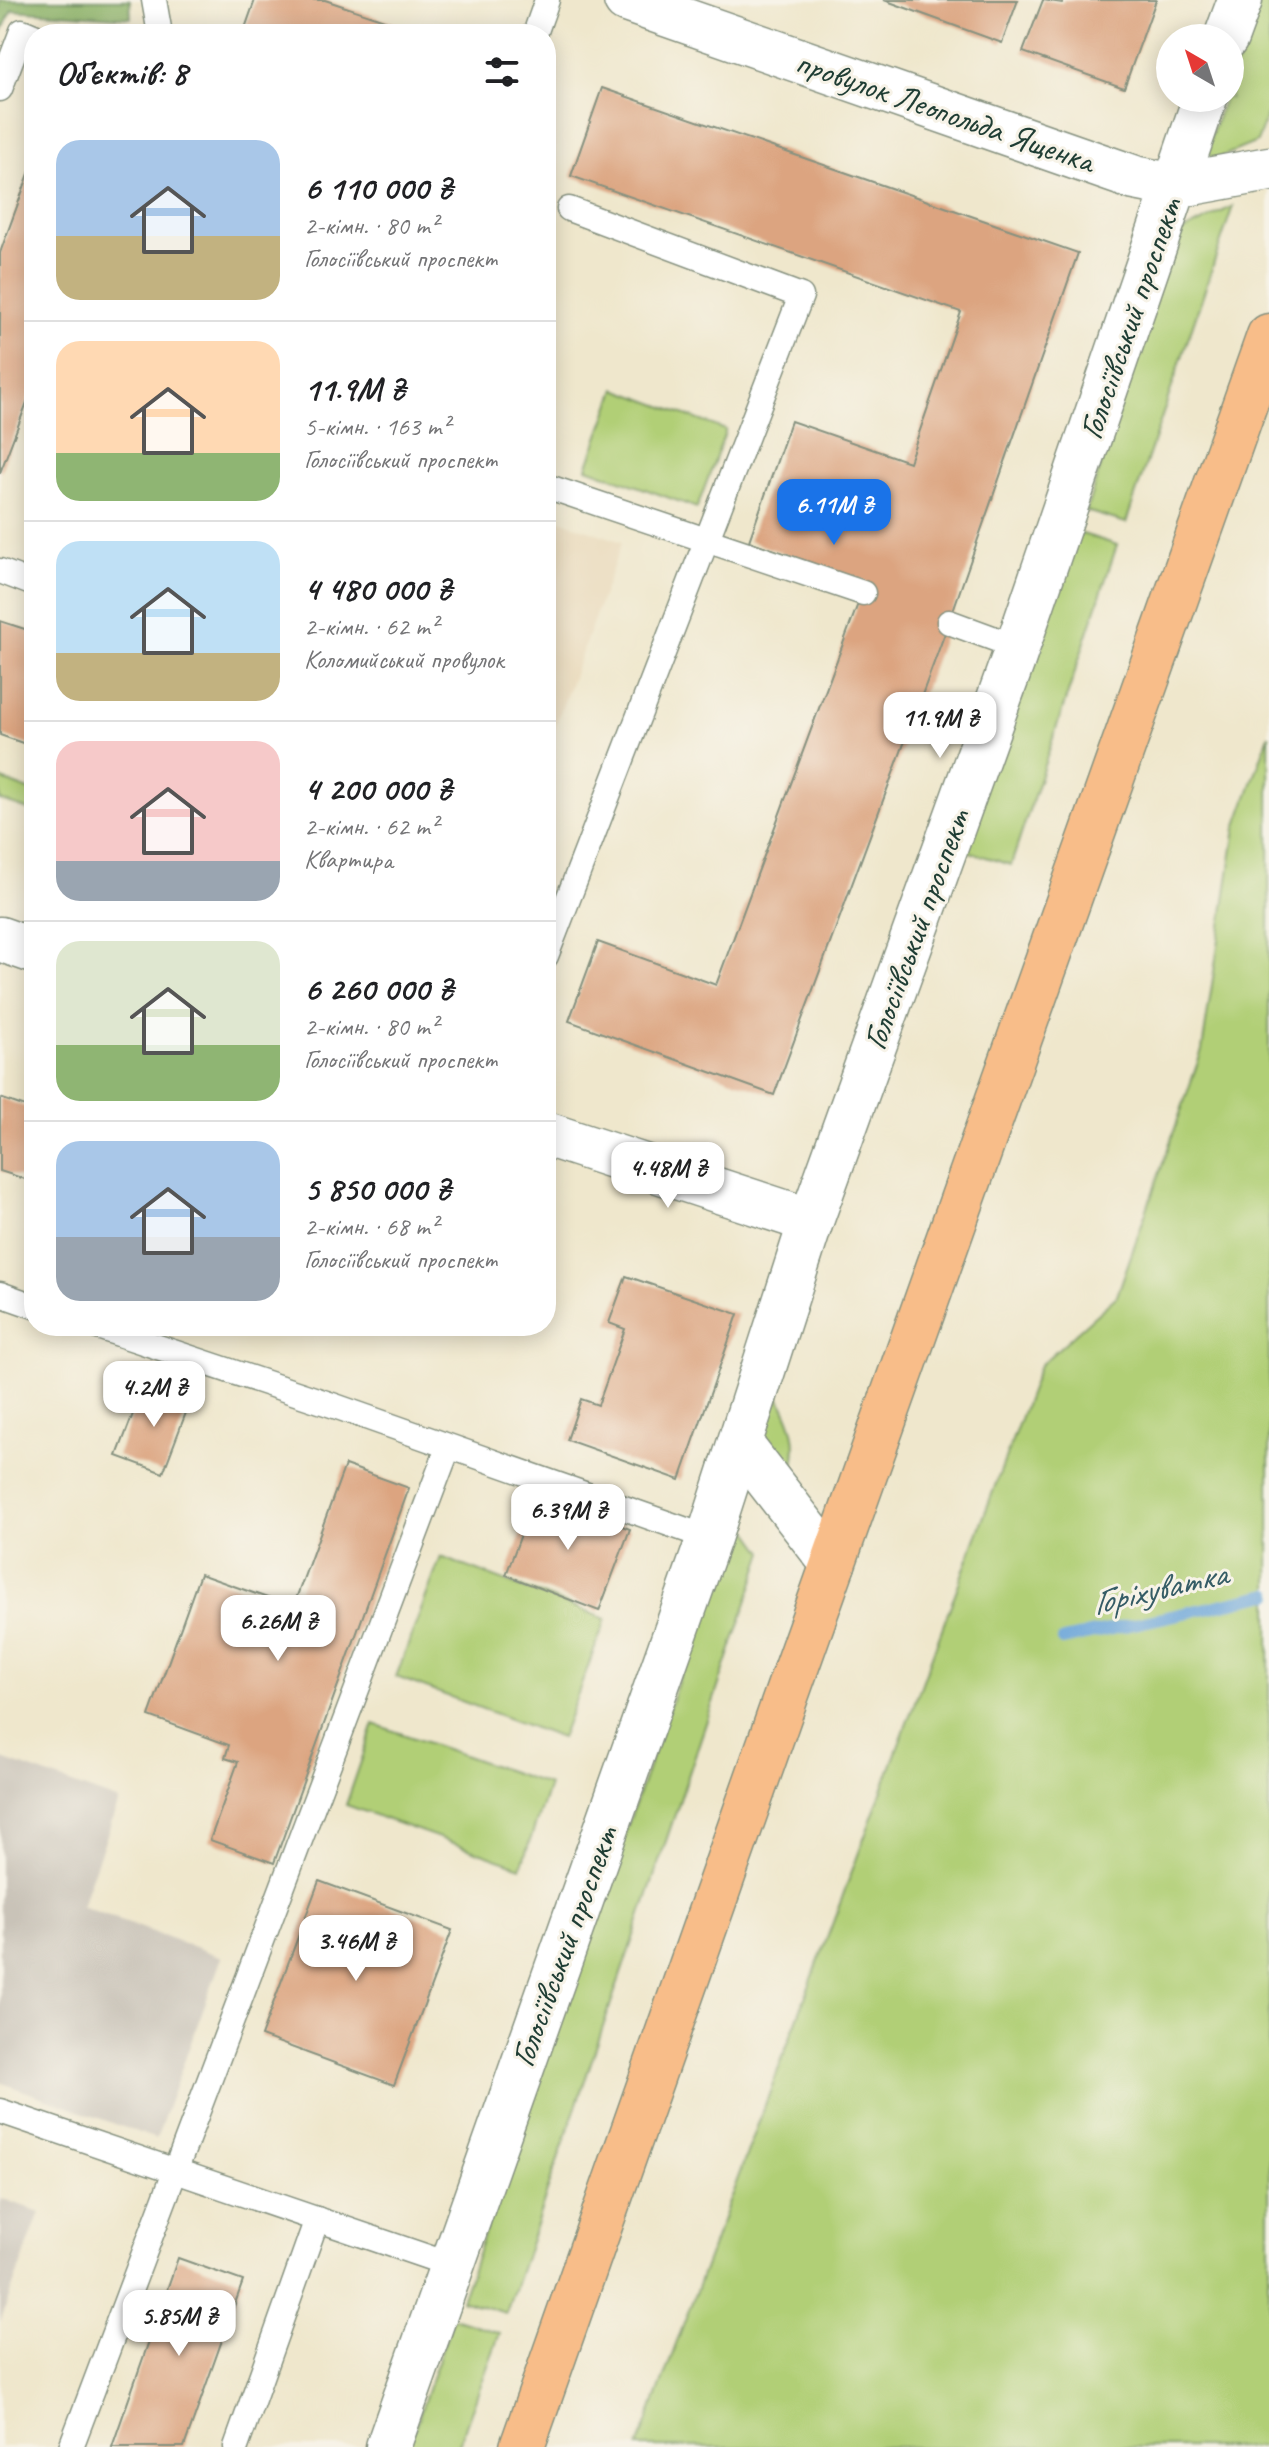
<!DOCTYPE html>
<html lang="uk">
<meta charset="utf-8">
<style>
body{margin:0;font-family:Caveat,sans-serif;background:#f6f6f6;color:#202124;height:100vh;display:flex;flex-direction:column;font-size:30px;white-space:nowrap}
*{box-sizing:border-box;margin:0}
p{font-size:26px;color:#757577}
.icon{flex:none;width:44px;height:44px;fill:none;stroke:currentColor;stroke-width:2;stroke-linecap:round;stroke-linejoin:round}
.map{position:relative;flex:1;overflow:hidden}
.sheet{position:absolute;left:24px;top:24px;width:532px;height:1312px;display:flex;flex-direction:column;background:#fff;border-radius:32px;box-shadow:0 4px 20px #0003}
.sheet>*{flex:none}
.needle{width:52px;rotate:321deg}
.buttons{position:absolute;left:1156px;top:24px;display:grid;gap:16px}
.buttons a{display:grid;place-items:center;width:88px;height:88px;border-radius:50%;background:#fff;box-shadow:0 4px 20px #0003;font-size:40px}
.price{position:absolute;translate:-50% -68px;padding:0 18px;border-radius:16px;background:#fff;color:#222;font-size:26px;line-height:52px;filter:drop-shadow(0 2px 4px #0008)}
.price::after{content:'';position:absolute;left:50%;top:48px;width:24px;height:18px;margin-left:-12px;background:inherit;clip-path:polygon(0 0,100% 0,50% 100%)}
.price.selected{background:#1a73e8;color:#fff}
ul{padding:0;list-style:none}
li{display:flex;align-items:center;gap:24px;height:200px;padding:0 32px}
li+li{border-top:2px solid #e0e0e0}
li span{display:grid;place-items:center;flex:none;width:224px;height:160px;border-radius:24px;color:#555}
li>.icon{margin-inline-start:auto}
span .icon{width:96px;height:96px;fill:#fffc;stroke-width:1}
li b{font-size:34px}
h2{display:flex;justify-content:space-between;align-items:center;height:96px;padding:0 32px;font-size:34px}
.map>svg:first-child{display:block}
.built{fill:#e9d9ba}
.industrial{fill:#c9c3b8}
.green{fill:#b1cf76;stroke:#688655;stroke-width:2}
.forest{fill:#8cb267;stroke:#56784e;stroke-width:2}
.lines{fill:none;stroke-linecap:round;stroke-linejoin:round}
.stream{stroke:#69a4d9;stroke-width:12}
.building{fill:#dca480}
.lane-casing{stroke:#879280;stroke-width:27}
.street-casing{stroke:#879280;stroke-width:47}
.highway-casing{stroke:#879280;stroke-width:47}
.lane{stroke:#fff;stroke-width:24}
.street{stroke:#fff;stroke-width:44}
.highway{stroke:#f8bd89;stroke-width:44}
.labels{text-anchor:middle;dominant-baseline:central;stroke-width:6;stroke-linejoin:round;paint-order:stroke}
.street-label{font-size:34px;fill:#1f3d34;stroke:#f7f3e8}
.water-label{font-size:36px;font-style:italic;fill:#355c66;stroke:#f7f3e8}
</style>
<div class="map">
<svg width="1269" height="2447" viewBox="0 0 1269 2447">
<rect width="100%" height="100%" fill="#f7f3e8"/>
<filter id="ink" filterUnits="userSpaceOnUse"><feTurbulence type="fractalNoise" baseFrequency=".0125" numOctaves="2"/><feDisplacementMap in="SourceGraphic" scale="16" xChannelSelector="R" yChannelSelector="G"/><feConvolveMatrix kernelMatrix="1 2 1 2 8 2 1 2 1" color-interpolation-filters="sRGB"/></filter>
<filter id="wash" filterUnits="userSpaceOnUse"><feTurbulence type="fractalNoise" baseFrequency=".006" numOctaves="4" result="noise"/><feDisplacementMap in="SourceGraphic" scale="32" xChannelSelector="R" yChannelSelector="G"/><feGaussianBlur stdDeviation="1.8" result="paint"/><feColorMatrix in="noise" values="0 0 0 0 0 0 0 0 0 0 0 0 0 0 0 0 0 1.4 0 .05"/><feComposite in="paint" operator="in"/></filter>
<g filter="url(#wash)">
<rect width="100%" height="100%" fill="#efe7cc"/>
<polygon class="built" points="546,515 622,542 546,751"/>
<g class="industrial">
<polygon points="0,1758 119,1801 81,1906 222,1957 156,2139 0,2082"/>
<polygon points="0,2198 40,2212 0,2322"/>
</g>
<g class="green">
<polygon points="1259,0 1269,0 1269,109 1257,142 1201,165 1224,98 1230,98 1230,82"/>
<polygon points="1233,206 1126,523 1086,511 1174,236"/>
<polygon points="616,389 726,430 697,508 587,468"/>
<polygon points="1073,531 1117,545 1011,865 961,849"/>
<polygon points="1269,735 1269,2447 638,2447 1040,1365 1117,1296 1202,1050 1236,828"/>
<polygon points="0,779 34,792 34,812 0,800"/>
<path d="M776,1391c22,44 23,50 12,98l-32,-41z"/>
<polygon points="737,1514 764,1552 506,2313 461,2300"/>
<polygon points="441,1557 606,1619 561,1738 396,1677"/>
<polygon points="374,1724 549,1785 521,1867 346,1805"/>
<polygon points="453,2318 500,2333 458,2447 408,2447"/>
</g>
<polygon class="forest" points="0,0 130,0 131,18 12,10 0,36"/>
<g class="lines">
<polyline class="stream" points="1063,1640 1269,1594"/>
</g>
<g id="blocks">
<g class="building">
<polygon points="255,0 325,0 426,34 243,34"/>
<polygon points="884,0 1018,0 1002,43"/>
<polygon points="1043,0 1062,3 1064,0 1156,0 1124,88 1023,52"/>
<polygon points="602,88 1078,253 949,622 774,1095 569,1021 598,942 716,985 866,582 749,541 791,421 909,462 961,312 571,176"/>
<polygon points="34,160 34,384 0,473 0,253"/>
<polygon points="0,621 34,632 34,747 0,735"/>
<polygon points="0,1098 34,1110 34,1182 0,1171"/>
<polygon points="626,1276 738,1314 680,1480 567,1440 581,1399 598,1405 625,1329 609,1323"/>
<polygon points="144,1385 190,1402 163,1473 117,1456"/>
<polygon points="345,1465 409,1488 274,1863 210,1840 238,1762 225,1758 229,1745 149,1716 200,1574 293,1607"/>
<polygon points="536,1494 630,1529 599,1611 506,1575"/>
<polygon points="319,1881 452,1930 394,2085 261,2036"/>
<polygon points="178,2258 243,2281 184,2447 112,2447"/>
</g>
</g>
</g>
<g filter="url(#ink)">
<use href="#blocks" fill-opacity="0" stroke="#879280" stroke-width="2"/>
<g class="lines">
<g class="lane-casing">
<g id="lane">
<polyline points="154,0 160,34"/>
<polyline points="535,34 547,0"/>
<polyline points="0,89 22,31 34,36"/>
<polyline points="546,486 863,593"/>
<polyline points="0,571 34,584"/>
<polyline points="949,622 1017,647"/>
<polyline points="546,956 801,296 569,209"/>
<polyline points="0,1294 34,1306"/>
<polyline points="95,1326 332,1405 709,1538"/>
<polyline points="0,2111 451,2265"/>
<polyline points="71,2447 448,1448"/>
<polyline points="236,2447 317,2219"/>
</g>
</g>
<g class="street-casing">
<g id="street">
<polyline points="626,0 1135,178 1175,186 1269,169"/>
<polyline points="1226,38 1240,0"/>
<polyline points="0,939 34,951"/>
<polyline points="546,1134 811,1221"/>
<polyline points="740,1444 833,1564"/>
<polyline points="388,2447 709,1538 811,1221 1013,660 1205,98"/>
</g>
</g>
<g class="highway-casing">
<path id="highway" d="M522,2447c248,-704 494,-1409 747,-2111"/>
</g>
<use href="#lane" class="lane"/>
<use href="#street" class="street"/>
<use href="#highway" class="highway"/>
</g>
</g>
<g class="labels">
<g class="street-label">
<text transform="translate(945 111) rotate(19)">провулок Леопольда Ященка</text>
<text transform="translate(1130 318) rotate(-71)">Голосіївський проспект</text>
<text transform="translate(916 929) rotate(-70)">Голосіївський проспект</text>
<text transform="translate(564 1946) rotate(-70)">Голосіївський проспект</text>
</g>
<g class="water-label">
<text transform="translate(1159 1588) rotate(-13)">Горіхуватка</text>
</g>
</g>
</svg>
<div class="buttons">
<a><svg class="needle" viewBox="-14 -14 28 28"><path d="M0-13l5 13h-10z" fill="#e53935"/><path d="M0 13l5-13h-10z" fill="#757577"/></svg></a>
</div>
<b class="price selected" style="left:834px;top:547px">6.11M ₴</b>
<b class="price" style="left:940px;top:760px">11.9M ₴</b>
<b class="price" style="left:668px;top:1210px">4.48M ₴</b>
<b class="price" style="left:154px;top:1429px">4.2M ₴</b>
<b class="price" style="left:568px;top:1552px">6.39M ₴</b>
<b class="price" style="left:278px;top:1663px">6.26M ₴</b>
<b class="price" style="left:356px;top:1983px">3.46M ₴</b>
<b class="price" style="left:179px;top:2358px">5.85M ₴</b>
<section class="sheet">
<h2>Об’єктів: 8<svg class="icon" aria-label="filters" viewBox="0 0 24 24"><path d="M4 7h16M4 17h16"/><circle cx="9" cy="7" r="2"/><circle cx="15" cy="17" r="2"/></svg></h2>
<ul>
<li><span style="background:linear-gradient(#a9c7e8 60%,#c2b280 0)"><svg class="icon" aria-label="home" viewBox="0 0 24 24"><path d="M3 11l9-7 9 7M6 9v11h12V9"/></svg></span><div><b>6 110 000 ₴</b><p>2-кімн. · 80 m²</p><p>Голосіївський проспект</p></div></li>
<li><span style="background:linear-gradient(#ffd9b3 70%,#8fb573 0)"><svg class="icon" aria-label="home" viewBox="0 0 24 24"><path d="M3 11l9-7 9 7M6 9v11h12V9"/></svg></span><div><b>11.9M ₴</b><p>5-кімн. · 163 m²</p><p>Голосіївський проспект</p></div></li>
<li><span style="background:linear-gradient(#bfe0f5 70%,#c2b280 0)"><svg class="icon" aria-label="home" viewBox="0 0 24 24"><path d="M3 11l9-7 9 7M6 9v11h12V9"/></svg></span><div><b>4 480 000 ₴</b><p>2-кімн. · 62 m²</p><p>Коломийський провулок</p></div></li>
<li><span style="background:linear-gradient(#f6c9c9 75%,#9aa5b1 0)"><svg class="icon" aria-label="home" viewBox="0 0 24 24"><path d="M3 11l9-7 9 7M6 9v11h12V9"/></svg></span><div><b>4 200 000 ₴</b><p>2-кімн. · 62 m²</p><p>Квартира</p></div></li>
<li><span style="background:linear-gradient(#dfe7d0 65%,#8fb573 0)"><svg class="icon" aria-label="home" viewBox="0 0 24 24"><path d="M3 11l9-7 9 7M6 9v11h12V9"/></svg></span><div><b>6 260 000 ₴</b><p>2-кімн. · 80 m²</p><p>Голосіївський проспект</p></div></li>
<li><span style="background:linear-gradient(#a9c7e8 60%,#9aa5b1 0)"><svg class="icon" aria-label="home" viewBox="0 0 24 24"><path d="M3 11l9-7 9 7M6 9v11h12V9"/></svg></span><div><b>5 850 000 ₴</b><p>2-кімн. · 68 m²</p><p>Голосіївський проспект</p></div></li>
</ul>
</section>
</div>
